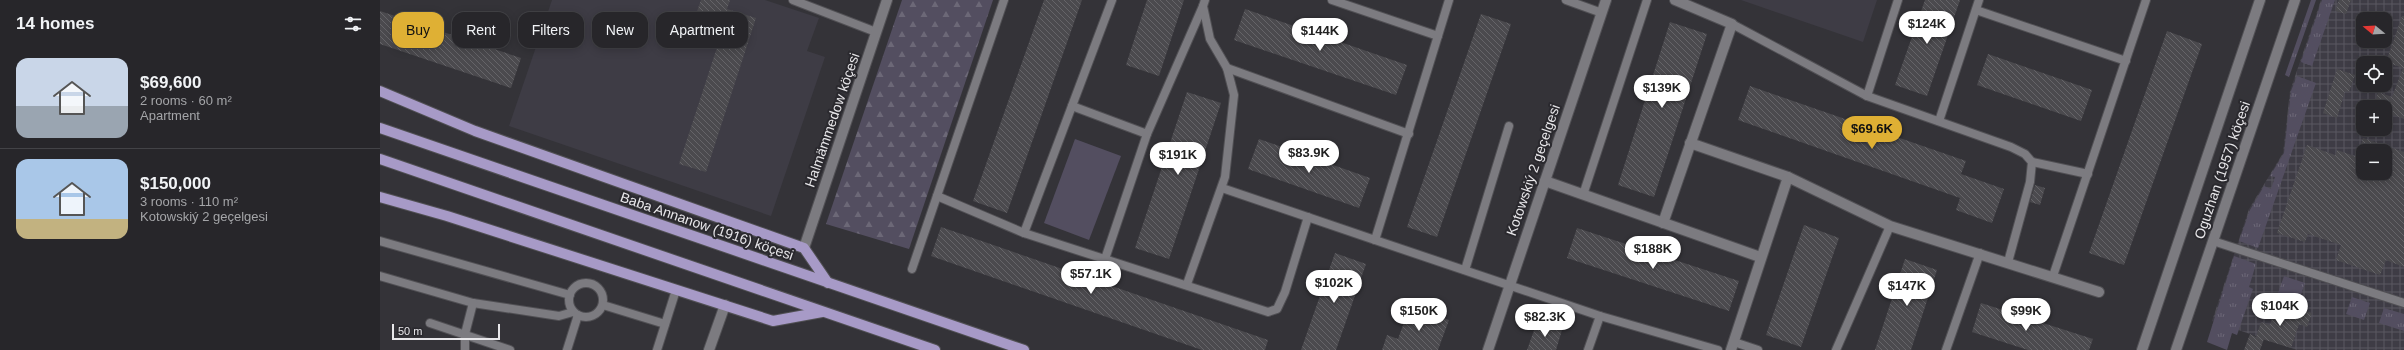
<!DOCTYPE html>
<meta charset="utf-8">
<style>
body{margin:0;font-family:Arial,sans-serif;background:#333236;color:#f1f3f6;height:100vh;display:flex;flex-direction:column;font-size:15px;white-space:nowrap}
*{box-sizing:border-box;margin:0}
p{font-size:13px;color:#a4a5a8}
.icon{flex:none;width:22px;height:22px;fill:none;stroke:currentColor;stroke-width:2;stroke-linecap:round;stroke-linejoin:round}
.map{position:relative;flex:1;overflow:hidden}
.drawer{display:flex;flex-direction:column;background:#27262a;width:380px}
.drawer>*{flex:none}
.top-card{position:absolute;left:12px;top:12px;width:380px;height:36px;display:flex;gap:8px}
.needle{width:26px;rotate:288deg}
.tools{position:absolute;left:1976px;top:12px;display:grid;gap:8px}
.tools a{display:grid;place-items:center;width:36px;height:36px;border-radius:8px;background:#27262a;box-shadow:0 2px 10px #0003,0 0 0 1px #434347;font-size:20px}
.scale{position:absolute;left:12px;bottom:10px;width:108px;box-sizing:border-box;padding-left:4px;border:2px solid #e8e7ea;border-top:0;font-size:11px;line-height:14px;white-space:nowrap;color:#e8e7ea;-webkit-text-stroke:3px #2a292e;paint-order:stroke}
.price{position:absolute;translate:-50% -34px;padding:0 9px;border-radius:14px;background:#fff;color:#222;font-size:13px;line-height:26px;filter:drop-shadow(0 1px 2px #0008)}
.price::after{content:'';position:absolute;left:50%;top:24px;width:12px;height:9px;margin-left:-6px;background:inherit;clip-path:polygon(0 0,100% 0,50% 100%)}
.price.selected{background:#dfb034;color:#111}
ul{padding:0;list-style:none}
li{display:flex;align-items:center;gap:12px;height:100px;padding:0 16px}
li+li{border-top:1px solid #434347}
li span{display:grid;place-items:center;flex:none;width:112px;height:80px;border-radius:12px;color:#555}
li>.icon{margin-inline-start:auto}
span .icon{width:48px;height:48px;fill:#fffc;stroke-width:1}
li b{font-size:17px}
h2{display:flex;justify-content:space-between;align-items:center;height:48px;padding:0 16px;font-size:17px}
.pill{padding:0 14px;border-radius:12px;background:#27262a;box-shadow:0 2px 10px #0003,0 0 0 1px #434347;font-size:14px;line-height:36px}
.pill.selected{background:#dfb034;color:#111}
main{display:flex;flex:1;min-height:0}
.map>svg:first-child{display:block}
.built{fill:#3e3c45}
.industrial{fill:url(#industrial-grid);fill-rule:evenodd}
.grass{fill:url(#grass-tufts)}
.forest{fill:url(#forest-firs)}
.garden{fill:#534e60}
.building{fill:url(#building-back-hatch)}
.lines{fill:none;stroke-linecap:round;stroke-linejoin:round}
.service-casing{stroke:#515054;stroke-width:10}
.minor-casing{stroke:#515054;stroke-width:12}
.secondary-casing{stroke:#515054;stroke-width:12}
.primary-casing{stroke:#515054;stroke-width:12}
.service{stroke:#7c7b80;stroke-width:8}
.minor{stroke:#7c7b80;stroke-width:10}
.secondary{stroke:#7c7b80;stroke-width:10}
.primary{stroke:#a79ac7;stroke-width:10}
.labels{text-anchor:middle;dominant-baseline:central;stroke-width:4;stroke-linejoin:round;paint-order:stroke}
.street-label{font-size:14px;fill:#e8e7ea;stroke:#2a292e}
</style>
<main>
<section class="drawer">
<h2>14 homes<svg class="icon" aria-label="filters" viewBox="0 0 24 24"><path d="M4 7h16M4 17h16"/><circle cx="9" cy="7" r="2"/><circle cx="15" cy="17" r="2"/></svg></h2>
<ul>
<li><span style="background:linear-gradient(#c9d6e8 60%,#9aa5b1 0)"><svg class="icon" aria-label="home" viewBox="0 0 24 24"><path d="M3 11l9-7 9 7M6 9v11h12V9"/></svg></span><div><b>$69,600</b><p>2 rooms · 60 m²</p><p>Apartment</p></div></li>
<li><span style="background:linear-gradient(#a9c7e8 75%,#c2b280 0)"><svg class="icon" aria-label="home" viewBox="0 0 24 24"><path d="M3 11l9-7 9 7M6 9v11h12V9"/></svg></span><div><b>$150,000</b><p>3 rooms · 110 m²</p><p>Kotowskiý 2 geçelgesi</p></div></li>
</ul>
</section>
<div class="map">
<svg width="2024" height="350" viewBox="0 0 2024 350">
<defs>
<pattern id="industrial-grid" width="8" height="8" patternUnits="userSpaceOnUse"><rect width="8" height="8" fill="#3e3c45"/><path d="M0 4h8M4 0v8" fill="none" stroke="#5a5860"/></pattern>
<pattern id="grass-tufts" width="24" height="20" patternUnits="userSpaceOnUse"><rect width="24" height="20" fill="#534e60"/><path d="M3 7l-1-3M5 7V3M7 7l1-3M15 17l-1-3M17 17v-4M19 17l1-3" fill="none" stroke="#6c6877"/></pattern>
<pattern id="forest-firs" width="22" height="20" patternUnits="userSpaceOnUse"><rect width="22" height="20" fill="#534e60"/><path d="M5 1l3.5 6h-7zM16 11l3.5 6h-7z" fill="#6c6877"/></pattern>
<pattern id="building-back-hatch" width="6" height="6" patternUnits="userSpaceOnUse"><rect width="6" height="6" fill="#4b4a4e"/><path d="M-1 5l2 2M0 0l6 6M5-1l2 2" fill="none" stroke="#656468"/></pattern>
</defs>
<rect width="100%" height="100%" fill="#343338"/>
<g class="built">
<polygon points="172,0 385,0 439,18 427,51 445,57 391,216 129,126"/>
<polygon points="1361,0 1497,0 1483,42"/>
</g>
<path class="industrial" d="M1941,0h83v350h-107l-85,-29 37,-112 34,-56 7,-62zM1983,19h22v22h-22zM1983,63h22v22h-22zM1983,107h22v22h-22zM1983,151h22v22h-22z"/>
<g class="grass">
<polygon points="1931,0 1936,0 1909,77 1905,75"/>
<polygon points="1942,0 1955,0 1932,66 1921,62"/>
<polygon points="1917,76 1936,83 1878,248 1859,241 1870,210 1884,186 1891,189 1895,177 1890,176 1904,153 1911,91"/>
<polygon points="1854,256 1876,264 1869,287 1873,289 1857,335 1852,333 1847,350 1827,342"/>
<polygon points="1904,276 1925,283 1918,303 1897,296"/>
<polygon points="1972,297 1990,303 1984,320 1966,314"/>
<polygon points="2004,308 2024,314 2024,331 1999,323"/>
</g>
<polygon class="forest" points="522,0 613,0 529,249 446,224"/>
<polygon class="garden" points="695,139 741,156 709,240 664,223"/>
<g class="building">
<polygon points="321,0 350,0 347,9 376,18 326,172 299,164 345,23 316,14"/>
<polygon points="664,0 702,0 627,213 593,201"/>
<polygon points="767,0 804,0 779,76 746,65"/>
<polygon points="1545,0 1580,0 1547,96 1515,85"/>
<polygon points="1959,0 1971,0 1966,14 1955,11"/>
<polygon points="865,9 1027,65 1016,95 854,40"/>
<polygon points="0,11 141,58 131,88 0,44"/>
<polygon points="1101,14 1131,24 1057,237 1027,227"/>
<polygon points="2022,16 2024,16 2024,119 2005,112 2005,107 1993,107 1998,92 2012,97 2023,68 2006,62"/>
<polygon points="1290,22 1327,34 1274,197 1238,185"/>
<polygon points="1787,31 1822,44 1744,265 1709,253"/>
<polygon points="1608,54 1712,90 1701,121 1597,85"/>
<polygon points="1957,69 1975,75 1969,92 1965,91 1957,118 1943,113"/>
<polygon points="1370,86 1586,161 1581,174 1624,189 1612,223 1576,210 1580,198 1358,120"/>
<polygon points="807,92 841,103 789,259 755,248"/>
<polygon points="1983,138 2024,152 2024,267 2006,260 2000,275 1956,260 1961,245 1928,234 1925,242 1897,233 1927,145 1955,155 1957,150 1983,159 1983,173 2005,173 2005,151 1979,151"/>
<polygon points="879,139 990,178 979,208 868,169"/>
<polygon points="1655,185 1665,188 1660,205 1650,202"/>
<polygon points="1424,225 1459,238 1421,347 1386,335"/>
<polygon points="561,227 888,340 885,350 822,350 551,256"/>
<polygon points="1197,228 1359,281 1349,311 1187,258"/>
<polygon points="955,253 986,264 956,350 921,350"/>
<polygon points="1525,259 1557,270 1531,350 1495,350"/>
<polygon points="1898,301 1932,313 1927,327 1919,324 1911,348 1882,339 1884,339 1880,350 1864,350 1870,334 1876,337 1881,322 1890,325"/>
<polygon points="1601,303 1713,339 1709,350 1648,350 1592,332"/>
<polygon points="1030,306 1069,320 1058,350 1002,350 1007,335 1018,339"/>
<polygon points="1157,322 1182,330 1176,350 1147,350"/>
</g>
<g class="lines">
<g class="service-casing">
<g id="service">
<polyline points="413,0 496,32"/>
<polyline points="952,0 1058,36"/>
<polyline points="1186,0 1222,13"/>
<polyline points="1596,10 1746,61"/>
<polyline points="1352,24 1487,96 1631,147 1645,154 1652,162 1650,182 1628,262"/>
<polyline points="847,68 1029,134"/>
<polyline points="1487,96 1518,0"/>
<polyline points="692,106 767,134 823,6"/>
<polyline points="1559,121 1599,0"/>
<polyline points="1652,162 1708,174"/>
<polyline points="842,188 995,240 1069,0"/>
<polyline points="1203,195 1267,0"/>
<polyline points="557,196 644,233 888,312 897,309 905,292 928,217"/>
<polyline points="644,233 732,0"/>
<polyline points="995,240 1220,316 1338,350"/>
<polyline points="0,241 190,295"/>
<polyline points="1833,241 2024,303"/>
<polyline points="725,259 767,134"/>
<polyline points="532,269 624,0"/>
<polyline points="1085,270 1129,126"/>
<polyline points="0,276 93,303 179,316 193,312"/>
<polyline points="1673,276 1766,0"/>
<circle cx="206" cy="300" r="17"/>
<polyline points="807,284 845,177 854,95 847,68 830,39 823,6 825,0"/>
<polyline points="223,305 285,324"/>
<polyline points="50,323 130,350"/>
<polyline points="1354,342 1378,350"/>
<polyline points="85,350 85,334 93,303"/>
<polyline points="187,350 198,315"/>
<polyline points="277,350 296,290"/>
<polyline points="1208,350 1220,316"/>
<polyline points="1456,350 1510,226"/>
<polyline points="1566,350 1600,253"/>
</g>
</g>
<g class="minor-casing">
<g id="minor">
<polyline points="1310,143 1408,177 1510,226 1719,292"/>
<polyline points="1165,181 1380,257"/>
<polyline points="1283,223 1352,24 1295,0"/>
<polyline points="424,248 507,0"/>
<polyline points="329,350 345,305"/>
<polyline points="1108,350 1226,0"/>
<polyline points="1351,350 1408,177"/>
</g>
</g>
<g class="secondary-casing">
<g id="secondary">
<polyline points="1762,350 1880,0"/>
<polyline points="1796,350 1915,0"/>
</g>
</g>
<g class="primary-casing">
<g id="primary">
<polyline points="0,91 95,131 424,248 448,283"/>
<polyline points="0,128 644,350"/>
<polyline points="0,159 555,350"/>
<polyline points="0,197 67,216 393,321 442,312"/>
</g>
</g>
<use href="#service" class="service"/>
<use href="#minor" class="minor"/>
<use href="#secondary" class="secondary"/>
<use href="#primary" class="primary"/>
</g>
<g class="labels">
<g class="street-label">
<text transform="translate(452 120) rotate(-71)">Halmämmedow köçesi</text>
<text transform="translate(1153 170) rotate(-71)">Kotowskiý 2 geçelgesi</text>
<text transform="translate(1842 170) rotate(-71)">Oguzhan (1957) köçesi</text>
<text transform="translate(327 226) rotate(19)">Baba Annanow (1916) köçesi</text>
</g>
</g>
</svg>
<div class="tools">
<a><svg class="needle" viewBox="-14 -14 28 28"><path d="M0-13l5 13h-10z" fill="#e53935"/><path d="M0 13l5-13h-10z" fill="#a4a5a8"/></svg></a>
<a><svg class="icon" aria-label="locate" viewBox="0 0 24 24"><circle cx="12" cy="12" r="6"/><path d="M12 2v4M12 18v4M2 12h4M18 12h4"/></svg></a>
<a>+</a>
<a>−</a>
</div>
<div class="scale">50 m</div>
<b class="price" style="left:1547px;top:45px">$124K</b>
<b class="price" style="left:940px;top:52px">$144K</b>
<b class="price" style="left:1282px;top:109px">$139K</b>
<b class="price selected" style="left:1492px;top:150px">$69.6K</b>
<b class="price" style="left:929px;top:174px">$83.9K</b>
<b class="price" style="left:798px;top:176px">$191K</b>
<b class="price" style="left:1273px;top:270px">$188K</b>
<b class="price" style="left:711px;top:295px">$57.1K</b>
<b class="price" style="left:954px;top:304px">$102K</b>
<b class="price" style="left:1527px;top:307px">$147K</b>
<b class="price" style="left:1900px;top:327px">$104K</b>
<b class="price" style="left:1039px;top:332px">$150K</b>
<b class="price" style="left:1646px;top:332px">$99K</b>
<b class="price" style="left:1165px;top:338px">$82.3K</b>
<div class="top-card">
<a class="pill selected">Buy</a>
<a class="pill">Rent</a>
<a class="pill">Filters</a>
<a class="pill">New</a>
<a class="pill">Apartment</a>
</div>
</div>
</main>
